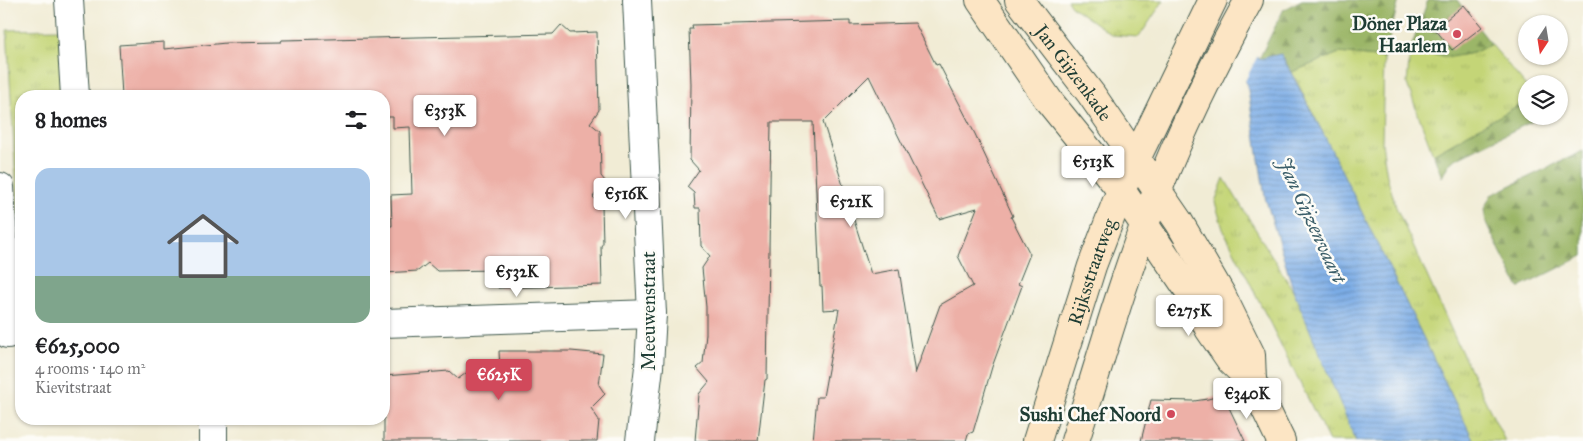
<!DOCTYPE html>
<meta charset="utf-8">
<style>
body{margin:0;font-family:"IM FELL Great Primer",serif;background:#f6f6f6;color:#202124;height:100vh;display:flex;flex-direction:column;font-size:19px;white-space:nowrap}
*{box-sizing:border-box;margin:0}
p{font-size:16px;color:#757577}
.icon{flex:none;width:28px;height:28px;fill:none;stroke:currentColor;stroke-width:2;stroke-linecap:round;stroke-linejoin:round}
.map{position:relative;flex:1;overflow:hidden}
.details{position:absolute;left:15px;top:90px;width:375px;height:335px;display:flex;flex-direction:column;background:#fff;border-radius:20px;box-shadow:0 1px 4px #0004}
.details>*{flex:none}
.needle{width:32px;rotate:192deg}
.controls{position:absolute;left:1518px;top:15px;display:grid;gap:10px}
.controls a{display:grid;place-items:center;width:50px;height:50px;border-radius:50%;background:#fff;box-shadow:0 1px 4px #0004;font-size:25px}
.price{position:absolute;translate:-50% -42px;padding:0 11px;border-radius:5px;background:#fff;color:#222;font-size:16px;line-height:32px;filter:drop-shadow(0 1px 2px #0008)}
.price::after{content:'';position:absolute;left:50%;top:30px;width:15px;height:11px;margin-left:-8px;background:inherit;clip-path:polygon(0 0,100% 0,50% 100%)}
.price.active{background:#d1495b;color:#fff}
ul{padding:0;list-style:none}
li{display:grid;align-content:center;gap:10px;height:265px;padding:0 20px}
li span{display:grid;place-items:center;height:155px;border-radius:15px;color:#555}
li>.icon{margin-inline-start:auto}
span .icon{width:90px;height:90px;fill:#fffc;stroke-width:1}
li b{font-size:21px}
h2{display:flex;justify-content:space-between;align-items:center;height:60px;padding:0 20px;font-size:21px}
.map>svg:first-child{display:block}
.grass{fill:url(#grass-tufts);stroke:#728956}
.forest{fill:url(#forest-firs);stroke:#5d7a4e}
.water{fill:url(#water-rules);stroke:#4d748d}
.pier{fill:#f1ecd5}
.building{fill:#edb0a7;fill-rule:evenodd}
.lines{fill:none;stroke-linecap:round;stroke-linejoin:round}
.street-casing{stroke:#3e574c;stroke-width:30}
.secondary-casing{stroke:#3e574c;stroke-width:30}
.street{stroke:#fff;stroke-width:28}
.secondary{stroke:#fce5c4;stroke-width:28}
.poi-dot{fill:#d1495b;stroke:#fdfcf7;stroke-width:2}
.labels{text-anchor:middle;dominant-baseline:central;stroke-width:5;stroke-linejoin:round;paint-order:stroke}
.poi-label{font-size:19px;font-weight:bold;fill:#1f3d34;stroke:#fdfcf7;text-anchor:end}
.street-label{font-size:19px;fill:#1f3d34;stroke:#fdfcf7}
.water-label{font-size:20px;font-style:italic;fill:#3b5e69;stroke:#fdfcf7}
</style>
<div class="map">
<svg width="1583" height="441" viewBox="0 0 1583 441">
<defs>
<pattern id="grass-tufts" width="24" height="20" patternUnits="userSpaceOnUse" patternTransform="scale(1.25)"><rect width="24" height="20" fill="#c4d577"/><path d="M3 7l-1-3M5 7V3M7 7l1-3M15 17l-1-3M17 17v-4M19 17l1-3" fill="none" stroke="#a8b868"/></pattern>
<pattern id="forest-firs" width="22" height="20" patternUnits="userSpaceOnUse" patternTransform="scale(1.25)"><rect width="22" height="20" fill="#9bb668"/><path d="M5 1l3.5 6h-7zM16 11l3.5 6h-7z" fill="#7e9556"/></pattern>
<pattern id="water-rules" width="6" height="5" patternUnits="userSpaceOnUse" patternTransform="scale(1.25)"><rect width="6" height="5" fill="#7bace6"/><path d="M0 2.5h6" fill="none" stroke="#648dbb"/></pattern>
</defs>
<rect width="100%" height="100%" fill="#fdfcf7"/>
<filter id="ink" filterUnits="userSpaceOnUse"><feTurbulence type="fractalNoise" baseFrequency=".02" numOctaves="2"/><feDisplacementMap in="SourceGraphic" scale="10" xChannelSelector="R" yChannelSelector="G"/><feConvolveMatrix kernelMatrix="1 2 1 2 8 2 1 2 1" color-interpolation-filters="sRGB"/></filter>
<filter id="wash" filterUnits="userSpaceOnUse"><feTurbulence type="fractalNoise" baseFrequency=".0096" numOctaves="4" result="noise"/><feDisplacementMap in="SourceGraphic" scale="20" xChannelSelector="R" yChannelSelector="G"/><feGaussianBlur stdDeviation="1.12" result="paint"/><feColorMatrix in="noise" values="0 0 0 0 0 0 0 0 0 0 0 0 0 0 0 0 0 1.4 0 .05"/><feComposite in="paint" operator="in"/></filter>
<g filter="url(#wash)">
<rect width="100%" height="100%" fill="#f1ecd5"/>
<g class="grass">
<polygon points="1067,0 1164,0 1139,37 1112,35 1071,6"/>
<polygon points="59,29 63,96 21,96 21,265 7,30"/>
<polygon points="1491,44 1526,86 1526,101 1433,154 1407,84 1410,51 1450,57 1473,53"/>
<polygon points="1339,53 1384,58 1382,143 1387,176 1396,207 1460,349 1505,441 1474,441 1326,139 1292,72"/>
<polygon points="1224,178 1294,292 1356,441 1329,441 1223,229 1215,202"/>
</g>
<g class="forest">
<polygon points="1302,0 1399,0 1384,58 1339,53 1292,72 1281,54 1259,59 1284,9"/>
<polygon points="1428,0 1457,0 1491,44 1473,53 1450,57 1410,51"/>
<polygon points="1526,101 1526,116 1543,116 1455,159 1448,165 1442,177 1433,154"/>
<polygon points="1583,151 1583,256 1519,288 1486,223 1484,209 1491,195"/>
</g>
<polygon class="water" points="1198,0 1223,0 1259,59 1281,54 1326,139 1474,441 1356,441 1294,292 1265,197 1247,84"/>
<polygon class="pier" points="1195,0 1226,0 1259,53 1244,83"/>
<g id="blocks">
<g class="building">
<polygon points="1464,5 1482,27 1452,50 1435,29"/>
<path d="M850,21v4l65,-2 21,42 3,-1 36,70 38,82 -2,1 19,37 -12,30 4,2 -30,81 -19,65 -5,2 -2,7h-153l4,-44h6l16,-88 -16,1 -1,-24h-2l-7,-164h-42l-4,257 -2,1 -7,61h-63l4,-47 10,-12 -12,-14 6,-5 3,-29v-27l-4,-39 8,-12 -9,-10 -1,-38h-5l-1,-15 -7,-6 12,-17 -9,-10 1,-76 -2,-55h4l-1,-4zM869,76l70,143 38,-11 -19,48 15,30 -33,19 -25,69 -16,-105 -28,5 -48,-152z"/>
<polygon points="561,25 570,33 597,32 599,110 590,123 600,131 601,176 605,181 593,197 602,206 603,243 601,246 602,285 498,288 497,270 437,271 428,263 418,271 384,273 384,226 392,226 391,195 412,194 410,127 393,128 393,117 384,117 384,96 122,96 119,45 164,42 164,49 226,43 281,42 282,40 553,34"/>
<polygon points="499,351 571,351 603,354 599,385 605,394 591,408 599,420 597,441 384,441 384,376 449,371 458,379 469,371 500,369"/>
<polygon points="1223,395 1245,441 1141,441 1151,400 1194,401 1208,399"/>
</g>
</g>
</g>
<g filter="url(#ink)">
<use href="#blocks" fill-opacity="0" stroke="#3e574c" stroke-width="1"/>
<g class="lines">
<g class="street-casing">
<g id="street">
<polyline points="69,0 75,96"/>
<polyline points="637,0 652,314 649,367 640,441"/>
<polyline points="0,187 8,334"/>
<polyline points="384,323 652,314"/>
<polyline points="213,419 213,441"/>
</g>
</g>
<g class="secondary-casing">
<g id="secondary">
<polyline points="980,0 1049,101 1121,190 1194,298 1209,329 1231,361 1252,381 1281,441"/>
<path id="s1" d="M1019,0l72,94 88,128 42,72 30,61 1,26"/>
<path id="s2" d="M1037,441l55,-175 29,-76 92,-190"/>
<path d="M1075,441c26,-84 50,-168 82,-249 26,-66 58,-130 92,-192"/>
</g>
</g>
<use href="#street" class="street"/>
<use href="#secondary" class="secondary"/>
</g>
</g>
<g class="poi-dot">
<circle cx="1457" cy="34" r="5"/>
<circle cx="1171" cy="414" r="5"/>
</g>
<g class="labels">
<g class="poi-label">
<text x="1447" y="23">Döner Plaza<tspan x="1447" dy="22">Haarlem</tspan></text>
<text x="1161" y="414">Sushi Chef Noord</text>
</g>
<g class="street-label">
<text stroke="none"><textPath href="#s1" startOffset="91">Jan Gijzenkade</textPath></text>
<text stroke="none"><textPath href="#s2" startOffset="178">Rijksstraatweg</textPath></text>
<text transform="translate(648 311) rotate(-90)">Meeuwenstraat</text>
</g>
<g class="water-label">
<text transform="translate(1312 220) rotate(65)">Jan Gijzenvaart</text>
</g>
</g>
</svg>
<div class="controls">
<a><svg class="needle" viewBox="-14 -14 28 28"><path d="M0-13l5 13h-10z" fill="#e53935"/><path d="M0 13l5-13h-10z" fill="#757577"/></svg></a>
<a><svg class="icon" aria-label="layers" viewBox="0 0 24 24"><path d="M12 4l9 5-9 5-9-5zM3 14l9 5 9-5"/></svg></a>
</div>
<b class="price" style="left:445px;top:137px">€353K</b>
<b class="price" style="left:1093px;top:188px">€513K</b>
<b class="price" style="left:626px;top:220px">€516K</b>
<b class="price" style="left:851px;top:228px">€521K</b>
<b class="price" style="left:517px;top:298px">€532K</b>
<b class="price" style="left:1189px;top:337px">€275K</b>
<b class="price active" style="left:499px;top:401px">€625K</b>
<b class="price" style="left:1247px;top:420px">€340K</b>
<section class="details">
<h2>8 homes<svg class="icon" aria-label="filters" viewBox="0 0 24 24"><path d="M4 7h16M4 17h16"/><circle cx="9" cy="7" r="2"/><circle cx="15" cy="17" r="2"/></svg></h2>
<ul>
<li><span style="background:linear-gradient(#a9c7e8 70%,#7fa58c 0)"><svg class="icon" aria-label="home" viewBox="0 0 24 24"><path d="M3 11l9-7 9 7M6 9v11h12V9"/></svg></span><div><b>€625,000</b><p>4 rooms · 140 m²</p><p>Kievitstraat</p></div></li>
</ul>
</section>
</div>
